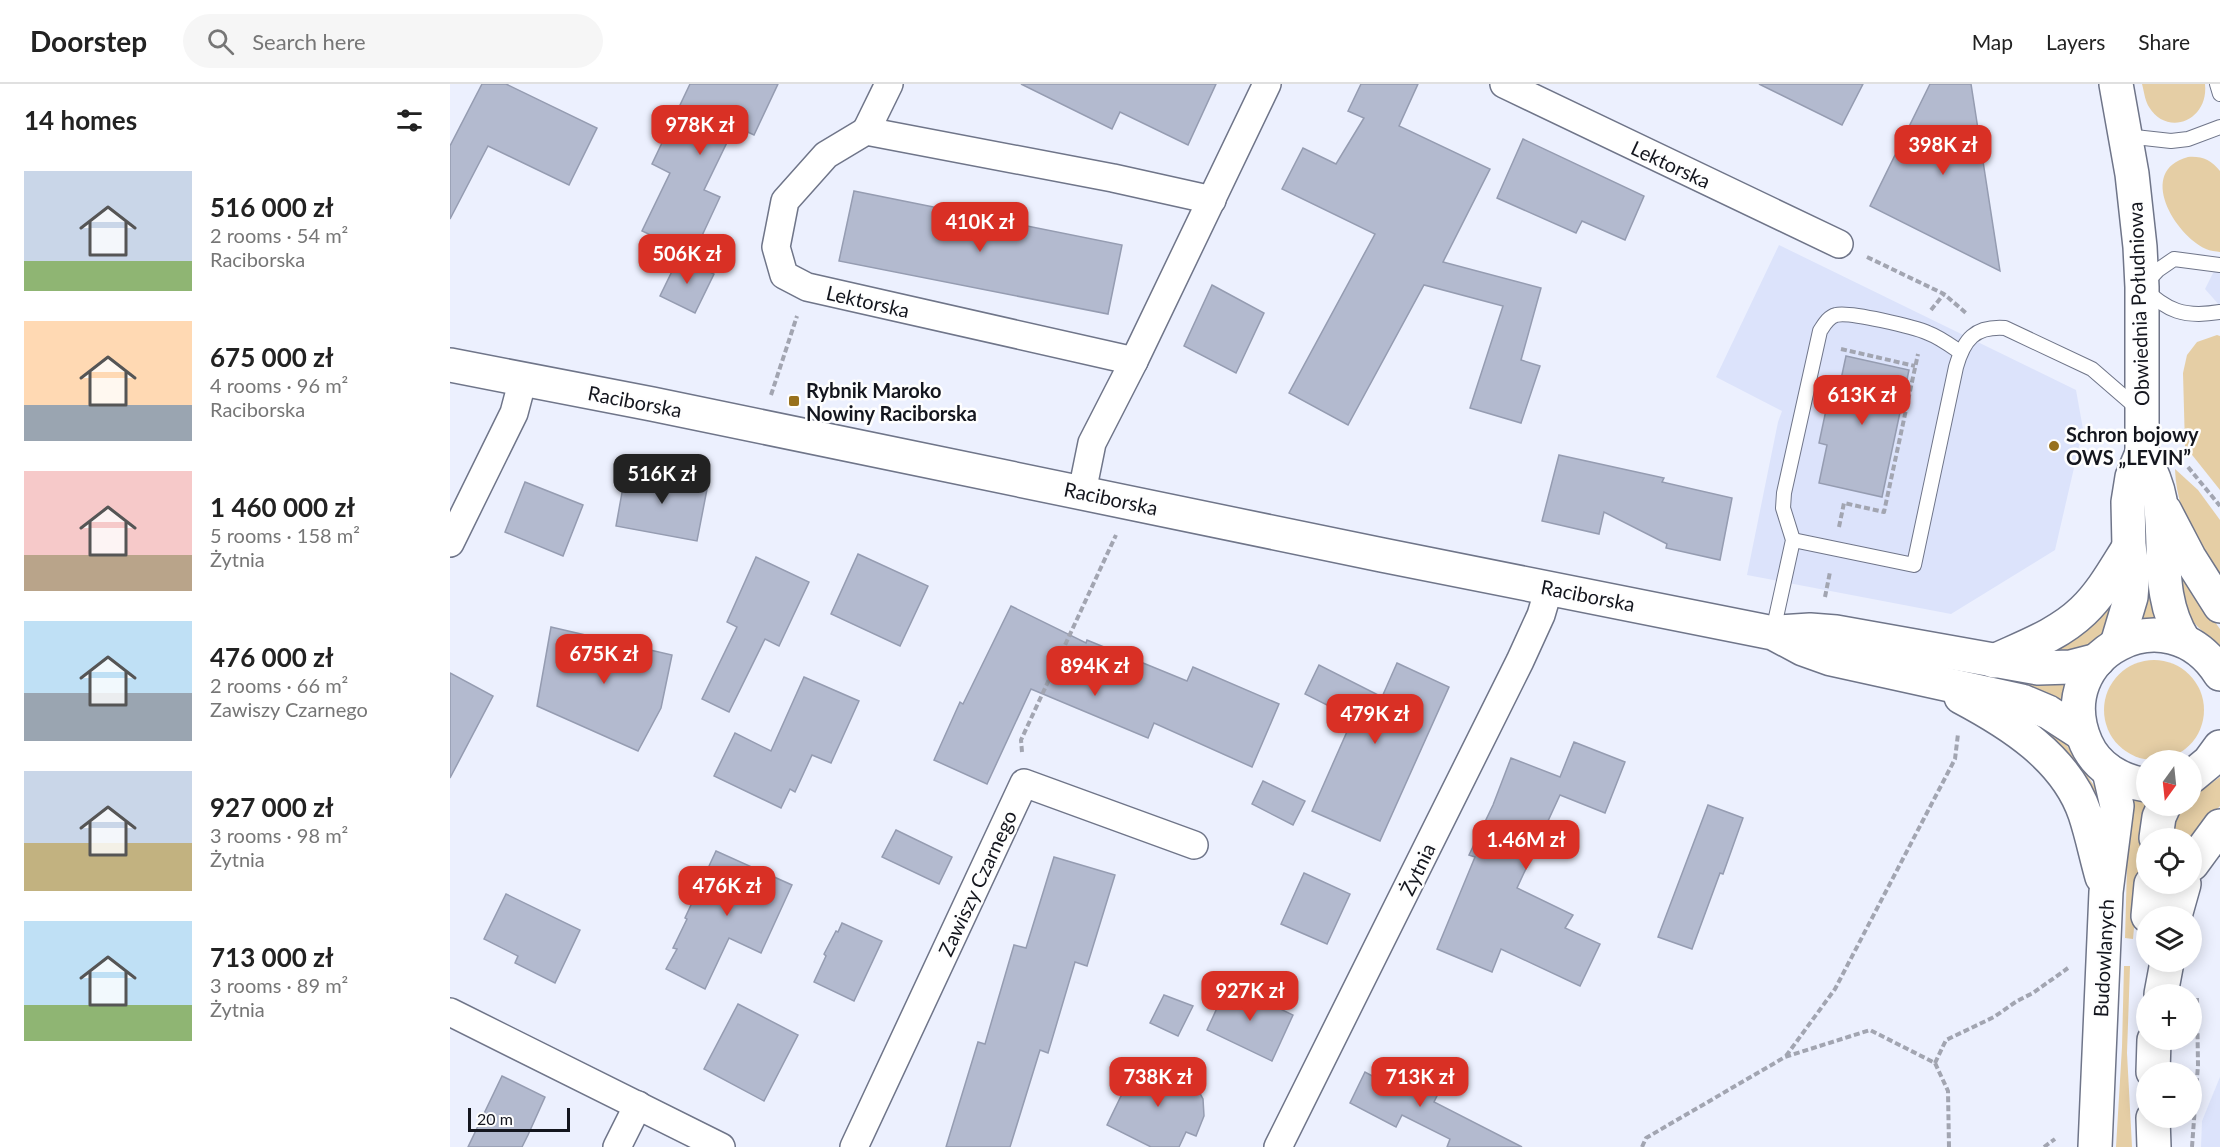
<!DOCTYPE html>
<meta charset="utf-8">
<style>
body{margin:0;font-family:Lato,sans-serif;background:#f6f6f6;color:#222;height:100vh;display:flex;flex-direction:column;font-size:22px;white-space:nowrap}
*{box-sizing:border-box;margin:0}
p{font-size:20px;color:#767676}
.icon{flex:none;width:33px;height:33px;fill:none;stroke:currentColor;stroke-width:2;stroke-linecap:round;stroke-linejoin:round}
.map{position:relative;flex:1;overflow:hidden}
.drawer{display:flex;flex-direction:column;background:#fff;width:450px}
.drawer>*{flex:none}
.needle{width:39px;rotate:195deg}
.controls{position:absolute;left:1686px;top:666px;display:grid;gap:12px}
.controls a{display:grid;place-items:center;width:66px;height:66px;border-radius:50%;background:#fff;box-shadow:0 3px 15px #0003;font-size:30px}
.scale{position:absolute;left:18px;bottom:15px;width:102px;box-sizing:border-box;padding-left:6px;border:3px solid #14161e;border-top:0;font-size:16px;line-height:21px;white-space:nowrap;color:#14161e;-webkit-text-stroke:4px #fefefe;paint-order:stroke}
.price{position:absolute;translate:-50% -51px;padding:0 14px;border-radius:12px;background:#d93025;color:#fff;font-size:20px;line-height:39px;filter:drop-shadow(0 2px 3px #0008)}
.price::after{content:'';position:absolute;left:50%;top:36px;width:18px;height:14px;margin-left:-9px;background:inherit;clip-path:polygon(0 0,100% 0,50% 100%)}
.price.selected{background:#222;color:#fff}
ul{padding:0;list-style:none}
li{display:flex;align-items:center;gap:18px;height:150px;padding:0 24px}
li span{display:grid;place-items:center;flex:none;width:168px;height:120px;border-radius:0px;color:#555}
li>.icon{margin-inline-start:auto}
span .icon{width:72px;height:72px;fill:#fffc;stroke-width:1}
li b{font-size:26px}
h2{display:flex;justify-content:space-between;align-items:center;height:72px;padding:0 24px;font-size:26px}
header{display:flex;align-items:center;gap:36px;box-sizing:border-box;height:84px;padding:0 30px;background:#fff;border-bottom:2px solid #e0e0e0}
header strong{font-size:28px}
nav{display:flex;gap:33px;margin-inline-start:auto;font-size:21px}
.search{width:420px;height:54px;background:#f6f6f6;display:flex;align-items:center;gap:15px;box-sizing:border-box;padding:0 21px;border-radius:33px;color:#767676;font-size:22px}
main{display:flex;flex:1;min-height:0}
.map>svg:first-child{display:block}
.built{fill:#dce3fb}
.green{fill:#e5cea5}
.building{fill:#b3bacf;stroke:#959cb1;stroke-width:1.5}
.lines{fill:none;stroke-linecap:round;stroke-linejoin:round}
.lane-casing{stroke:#6f7589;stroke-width:16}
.street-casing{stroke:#6f7589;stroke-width:30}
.secondary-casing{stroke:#6f7589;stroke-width:36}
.path{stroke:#a2a5b1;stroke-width:4;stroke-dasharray:6 3;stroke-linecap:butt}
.lane{stroke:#fff;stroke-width:14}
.street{stroke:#fff;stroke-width:27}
.secondary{stroke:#fff;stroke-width:33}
.poi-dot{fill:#98711d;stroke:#fefefe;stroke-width:2}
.labels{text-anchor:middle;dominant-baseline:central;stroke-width:5;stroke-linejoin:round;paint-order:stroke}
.street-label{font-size:20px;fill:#14161e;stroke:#fefefe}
.poi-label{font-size:20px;font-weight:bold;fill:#14161e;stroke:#fefefe;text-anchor:start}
</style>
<header>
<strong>Doorstep</strong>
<div class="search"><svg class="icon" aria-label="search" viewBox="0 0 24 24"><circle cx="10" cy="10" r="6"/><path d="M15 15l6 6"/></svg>Search here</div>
<nav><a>Map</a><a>Layers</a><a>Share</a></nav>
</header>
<main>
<section class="drawer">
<h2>14 homes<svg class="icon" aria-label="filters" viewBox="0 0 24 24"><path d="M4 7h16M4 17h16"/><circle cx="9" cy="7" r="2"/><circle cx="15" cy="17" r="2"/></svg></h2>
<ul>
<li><span style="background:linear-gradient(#c9d6e8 75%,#8fb573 0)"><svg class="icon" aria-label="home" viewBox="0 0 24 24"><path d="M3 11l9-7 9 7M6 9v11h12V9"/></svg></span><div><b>516 000 zł</b><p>2 rooms · 54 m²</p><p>Raciborska</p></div></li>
<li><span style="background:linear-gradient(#ffd9b3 70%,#9aa5b1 0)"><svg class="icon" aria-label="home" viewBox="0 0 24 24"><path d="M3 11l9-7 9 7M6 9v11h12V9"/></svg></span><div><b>675 000 zł</b><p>4 rooms · 96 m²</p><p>Raciborska</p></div></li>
<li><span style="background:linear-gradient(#f6c9c9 70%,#b9a48a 0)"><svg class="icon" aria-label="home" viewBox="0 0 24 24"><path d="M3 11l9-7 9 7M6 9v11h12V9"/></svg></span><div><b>1 460 000 zł</b><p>5 rooms · 158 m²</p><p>Żytnia</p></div></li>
<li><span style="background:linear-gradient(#bfe0f5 60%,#9aa5b1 0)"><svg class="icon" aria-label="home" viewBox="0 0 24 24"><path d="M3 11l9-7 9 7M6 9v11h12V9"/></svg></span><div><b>476 000 zł</b><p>2 rooms · 66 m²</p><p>Zawiszy Czarnego</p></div></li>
<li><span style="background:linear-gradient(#c9d6e8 60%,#c2b280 0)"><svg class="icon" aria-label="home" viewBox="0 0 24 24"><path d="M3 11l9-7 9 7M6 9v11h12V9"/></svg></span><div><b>927 000 zł</b><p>3 rooms · 98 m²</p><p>Żytnia</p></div></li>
<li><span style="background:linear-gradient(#bfe0f5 70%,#8fb573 0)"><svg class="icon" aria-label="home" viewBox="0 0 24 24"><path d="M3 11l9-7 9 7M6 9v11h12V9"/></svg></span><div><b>713 000 zł</b><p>3 rooms · 89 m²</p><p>Żytnia</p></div></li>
</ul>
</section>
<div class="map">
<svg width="1770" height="1063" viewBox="0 0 1770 1063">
<rect width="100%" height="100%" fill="#ecf0fe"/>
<g class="built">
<polygon points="1329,161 1626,306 1633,345 1605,466 1501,530 1297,491 1328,338 1332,327 1266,293"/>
<polygon points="1770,175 1770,222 1755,205"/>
<polygon points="1770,993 1770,1063 1751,1063 1752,1037"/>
</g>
<g class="green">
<path d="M1692,0h63c4,37 -38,53 -56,23 -4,-6 -5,-16 -7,-23z"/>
<path d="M1738,73c14,-1 23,3 32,14v81c-4,-1 -10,-1 -14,-3 -31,-14 -70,-78 -18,-92z"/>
<polygon points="1767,251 1770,252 1770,406 1735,362 1733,289 1737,271 1747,258"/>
<path d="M1725,385l23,21 22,30v60c-23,-32 -44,-71 -45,-111z"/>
<polygon points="1691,388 1708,536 1690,537"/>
<path d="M1731,494h2l37,51v17c-29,-25 -37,-27 -39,-68z"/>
<path d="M1665,512l-11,37c-12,12 -32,20 -48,18z"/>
<circle cx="1704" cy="626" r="50"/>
<polygon points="1494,579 1617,599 1614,620 1492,587"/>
<polygon points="1574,632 1614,657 1645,703 1648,719"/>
<polygon points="1770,693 1770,722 1741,754 1718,754 1727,730 1733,722 1742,722 1742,713"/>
<polygon points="1679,714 1696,716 1683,855 1675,854"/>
<polygon points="1674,882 1680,882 1677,969 1682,1063 1666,1063 1672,963"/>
</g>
<g class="building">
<polygon points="32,0 56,0 147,44 119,101 38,62 0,135 0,62"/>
<polygon points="240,0 328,0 304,51 285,42 254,106 270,113 243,171 192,147 220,89 202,80"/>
<polygon points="571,0 766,0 738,61 670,28 662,45"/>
<polygon points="911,0 968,0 949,42 1040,85 993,178 1091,204 1071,276 1090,282 1071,339 1020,324 1053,222 974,201 898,341 839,309 925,150 832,105 853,64 886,80 914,34 898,27"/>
<polygon points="1309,0 1413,0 1392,41"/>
<polygon points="1480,0 1521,0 1550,187 1420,122"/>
<polygon points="1073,55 1194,112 1175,156 1132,137 1126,149 1047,114"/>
<polygon points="404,107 672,161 658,230 389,177"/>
<polygon points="229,173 264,190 245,229 210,212"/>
<polygon points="762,201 814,229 786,289 734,262"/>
<polygon points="1396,272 1459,286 1432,413 1369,399 1377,361 1369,359 1382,298 1390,300"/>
<polygon points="1109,371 1214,394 1212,398 1282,414 1270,476 1216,464 1217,460 1154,428 1149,450 1092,437"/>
<polygon points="176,386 258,400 247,457 166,442"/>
<polygon points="75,398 133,421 113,472 55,448"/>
<polygon points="408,470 478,502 450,562 381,530"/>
<polygon points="306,473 359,498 329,562 315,555 279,628 252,615 287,543 277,538"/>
<polygon points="561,522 636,559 637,556 737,597 743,583 829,620 802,683 704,639 698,654 581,605 537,700 484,676 510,618 513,620"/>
<polygon points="101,543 222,571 211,624 188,667 87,622"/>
<polygon points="947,579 999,603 930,757 862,727 903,634 855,610 869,581 932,613"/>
<polygon points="0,589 43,612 0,694"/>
<polygon points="354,593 409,617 381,679 362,671 345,708 340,705 331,724 264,692 285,649 321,667"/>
<polygon points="1124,658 1175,678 1155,729 1110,711 1067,804 1123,831 1115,844 1150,860 1130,902 1051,865 1042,888 987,865 1025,773 1019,771 1043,721 1061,674 1110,693"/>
<polygon points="813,697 855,717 843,741 802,720"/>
<polygon points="1258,721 1293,734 1273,790 1270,789 1242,865 1208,853"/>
<polygon points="446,746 502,773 489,800 432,773"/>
<polygon points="266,767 342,801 311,869 279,854 255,905 216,885 227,865 223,864 237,835 235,834"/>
<polygon points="604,773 665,791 637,882 625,878 598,969 590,966 560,1063 496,1063 528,958 535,960 564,861 576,864"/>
<polygon points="854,789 900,810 877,860 831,840"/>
<polygon points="56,810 130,846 105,899 65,879 68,872 34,855"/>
<polygon points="392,839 432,857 404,917 364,898 376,872 374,870 386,847 388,848"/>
<polygon points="778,900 843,931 822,977 757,946"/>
<polygon points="714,911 743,922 728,952 700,939"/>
<polygon points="288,920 348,951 314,1017 254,985"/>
<polygon points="689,975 745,1000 753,1015 754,1032 746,1052 736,1048 729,1063 701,1063 657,1041"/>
<polygon points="935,977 991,1004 984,1018 1072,1063 997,1063 1000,1055 952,1031 946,1043 900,1019 915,988 926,994"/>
<polygon points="52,992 95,1013 78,1051 72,1063 18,1063"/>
</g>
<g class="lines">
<g class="lane-casing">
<g id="lane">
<polyline points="1767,0 1770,10"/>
<polyline points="1676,52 1721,57 1738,55 1770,43"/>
<path d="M1770,181l-46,-6 -16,11 -16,17c25,24 42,31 78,25"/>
<path d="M1343,456l121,25 42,-198c8,-28 19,-41 49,-39l87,41 45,39"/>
<path d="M1323,547l20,-91 -10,-32 1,-15 36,-162c4,-6 8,-14 16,-16 12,-4 79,12 92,18 11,4 22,12 32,19"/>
</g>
</g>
<g class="street-casing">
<g id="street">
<polyline points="1054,0 1389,160"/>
<polyline points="416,47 439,0"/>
<polyline points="684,277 357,203 334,191 326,163 335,117 376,71 416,47 663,94 762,116"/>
<polyline points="632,408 642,359 684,277 817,0"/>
<polyline points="0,459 64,329 73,295"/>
<polyline points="0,928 271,1063"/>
<polyline points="167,1063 188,1021"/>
<polyline points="404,1063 574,699 744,761"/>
<polyline points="828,1063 1070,577 1091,531 1099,504"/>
</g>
</g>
<g class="secondary-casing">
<g id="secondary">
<polyline points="1666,0 1682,90 1690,163 1692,203 1692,369 1682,393 1678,418 1679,463 1683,488 1681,513 1667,560"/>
<polyline points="0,281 202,320 932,471 1323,549 1353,565 1381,575 1572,617 1598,628 1632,650"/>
<path d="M1692,369c8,15 15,30 18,47 7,49 -4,97 24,141"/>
<polyline points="1715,427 1739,473 1770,522"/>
<polyline points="1327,548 1360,546 1386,548 1588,584 1621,583 1648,576"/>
<path d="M1544,577c30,-14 64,-26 89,-50 19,-18 32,-42 46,-64"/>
<path d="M1511,613c49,26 105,61 124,117 7,21 11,42 17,63"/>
<polyline points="1742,692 1759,678 1770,663"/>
<path d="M1696,701c-25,-4 -49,-17 -60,-42 -39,-89 82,-152 134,-69"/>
<polyline points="1706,754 1709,733 1714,722"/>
<polyline points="1742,780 1770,742"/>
<polyline points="1698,832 1701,800"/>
<polyline points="1725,832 1734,800"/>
<polyline points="1711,910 1717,878"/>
<polyline points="1703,988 1704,956"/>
<polyline points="1703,1034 1704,1063"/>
<polyline points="1645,1063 1656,808 1667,722 1659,687"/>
</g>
</g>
<g class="path">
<polyline points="1417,173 1494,210 1516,229"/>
<polyline points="1481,226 1494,210"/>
<polyline points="1391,265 1465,282"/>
<polyline points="321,311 347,232"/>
<polyline points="1738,383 1770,422"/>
<polyline points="1389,443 1394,419 1434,428 1468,270"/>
<polyline points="1375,513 1380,488"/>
<polyline points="572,668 571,656 666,451"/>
<polyline points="1336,972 1385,905 1505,675 1508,650"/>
<polyline points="1485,979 1496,956 1544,933 1567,917 1583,909 1618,884"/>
<polyline points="1192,1063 1196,1054 1335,973 1420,946 1485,979 1498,1007 1499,1063"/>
<polyline points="1594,1063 1605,1055"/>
<polyline points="1742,1063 1748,981 1747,914"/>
</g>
<use href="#lane" class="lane"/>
<use href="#street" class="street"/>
<use href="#secondary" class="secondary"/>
</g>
<g class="poi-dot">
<rect x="338" y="311" width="12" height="12" rx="3"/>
<circle cx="1604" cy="362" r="6"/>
</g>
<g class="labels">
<g class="street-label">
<text transform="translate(1221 80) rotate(25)">Lektorska</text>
<text transform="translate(418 217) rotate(13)">Lektorska</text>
<text transform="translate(1688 220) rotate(-92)">Obwiednia Południowa</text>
<text transform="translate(185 317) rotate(11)">Raciborska</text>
<text transform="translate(661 414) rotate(12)">Raciborska</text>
<text transform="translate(1138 511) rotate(11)">Raciborska</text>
<text transform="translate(967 785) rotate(-64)">Żytnia</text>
<text transform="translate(527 799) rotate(-65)">Zawiszy Czarnego</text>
<text transform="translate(1653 874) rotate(-87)">Budowlanych</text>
</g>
<g class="poi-label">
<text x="356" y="306">Rybnik Maroko<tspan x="356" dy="23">Nowiny Raciborska</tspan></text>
<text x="1616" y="350">Schron bojowy<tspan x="1616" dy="23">OWS „LEVIN”</tspan></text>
</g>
</g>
</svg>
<div class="controls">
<a><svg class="needle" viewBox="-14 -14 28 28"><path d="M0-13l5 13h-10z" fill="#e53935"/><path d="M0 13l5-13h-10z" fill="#767676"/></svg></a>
<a><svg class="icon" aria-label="locate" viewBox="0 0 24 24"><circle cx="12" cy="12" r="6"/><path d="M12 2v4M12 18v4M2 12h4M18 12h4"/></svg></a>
<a><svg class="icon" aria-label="layers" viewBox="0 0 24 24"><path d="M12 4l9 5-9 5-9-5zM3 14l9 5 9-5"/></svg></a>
<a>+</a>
<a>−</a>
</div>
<div class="scale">20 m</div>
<b class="price" style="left:250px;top:72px">978K zł</b>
<b class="price" style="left:1493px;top:92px">398K zł</b>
<b class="price" style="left:530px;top:169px">410K zł</b>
<b class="price" style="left:237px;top:201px">506K zł</b>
<b class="price" style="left:1412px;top:342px">613K zł</b>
<b class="price selected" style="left:212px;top:421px">516K zł</b>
<b class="price" style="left:154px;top:601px">675K zł</b>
<b class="price" style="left:645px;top:613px">894K zł</b>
<b class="price" style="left:925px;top:661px">479K zł</b>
<b class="price" style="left:1076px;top:787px">1.46M zł</b>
<b class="price" style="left:277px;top:833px">476K zł</b>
<b class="price" style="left:800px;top:938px">927K zł</b>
<b class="price" style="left:708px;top:1024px">738K zł</b>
<b class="price" style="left:970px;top:1024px">713K zł</b>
</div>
</main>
